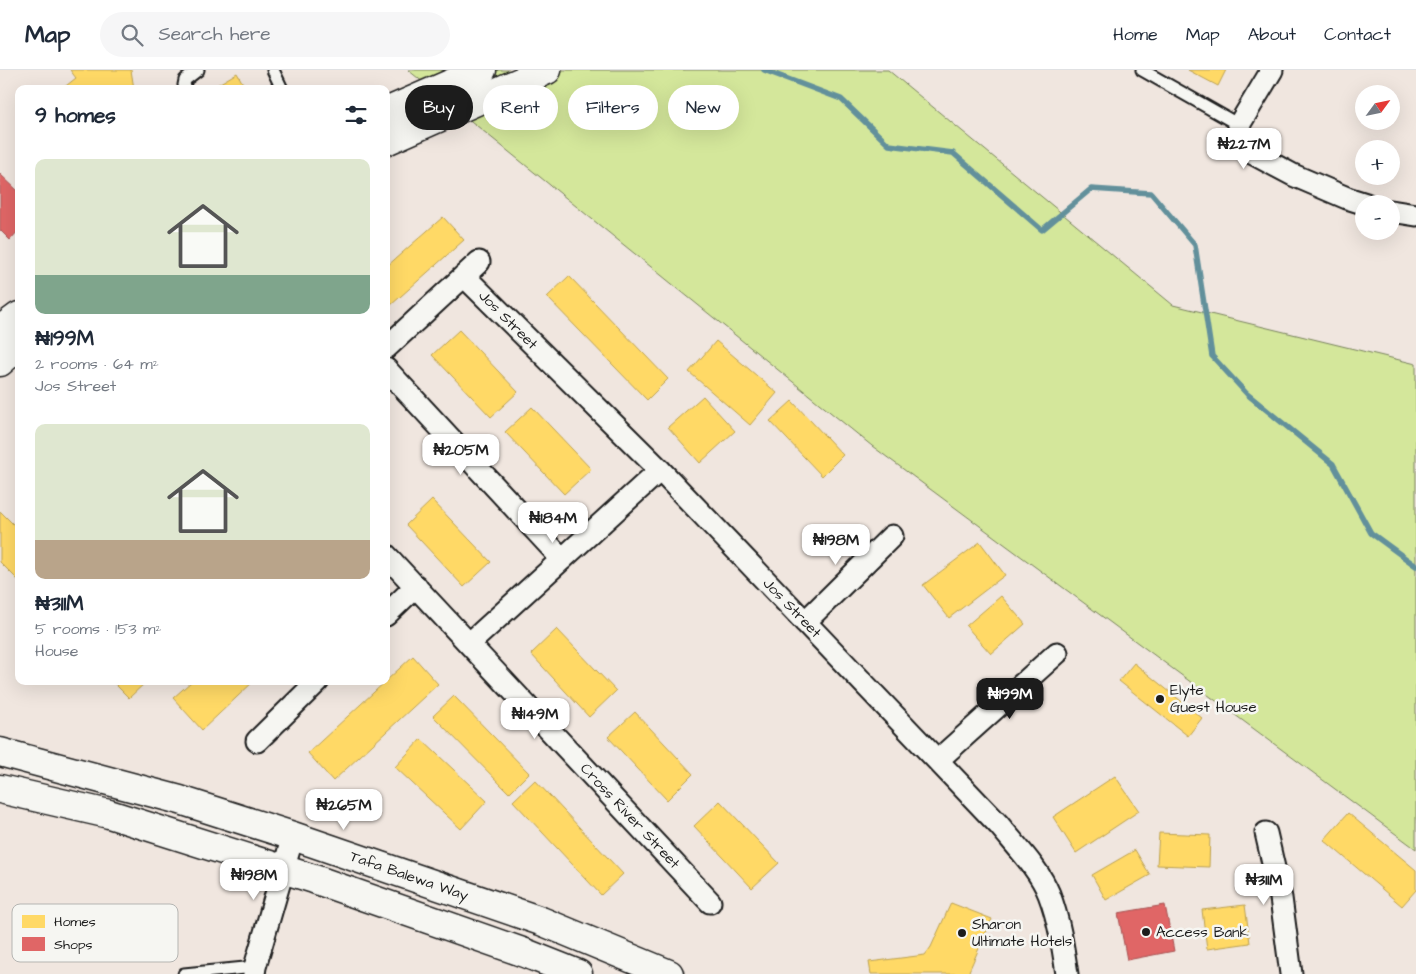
<!DOCTYPE html>
<meta charset="utf-8">
<style>
body{margin:0;font-family:"Architects Daughter",sans-serif;background:#f6f6f7;color:#1f2937;height:100vh;display:flex;flex-direction:column;font-size:19px;white-space:nowrap}
*{box-sizing:border-box;margin:0}
p{font-size:16px;color:#747a83}
.icon{flex:none;width:28px;height:28px;fill:none;stroke:currentColor;stroke-width:2;stroke-linecap:round;stroke-linejoin:round}
.map{position:relative;flex:1;overflow:hidden}
.details{position:absolute;left:15px;top:15px;width:375px;height:600px;display:flex;flex-direction:column;background:#fff;border-radius:10px;box-shadow:0 5px 20px #0002}
.details>*{flex:none}
.hud{position:absolute;left:405px;top:15px;width:475px;height:45px;display:flex;gap:10px}
.needle{width:32px;rotate:57deg}
.fabs{position:absolute;left:1355px;top:15px;display:grid;gap:10px}
.fabs a{display:grid;place-items:center;width:45px;height:45px;border-radius:50%;background:#fff;box-shadow:0 5px 20px #0002;font-size:25px}
.price{position:absolute;translate:-50% -42px;padding:0 11px;border-radius:10px;background:#fff;color:#222;font-size:16px;line-height:32px;filter:drop-shadow(0 1px 2px #0008)}
.price::after{content:'';position:absolute;left:50%;top:30px;width:15px;height:11px;margin-left:-8px;background:inherit;clip-path:polygon(0 0,100% 0,50% 100%)}
.price.current{background:#1c1c1c;color:#fff}
ul{padding:0;list-style:none}
li{display:grid;align-content:center;gap:10px;height:265px;padding:0 20px}
li span{display:grid;place-items:center;height:155px;border-radius:10px;color:#555}
li>.icon{margin-inline-start:auto}
span .icon{width:90px;height:90px;fill:#fffc;stroke-width:1}
li b{font-size:21px}
h2{display:flex;justify-content:space-between;align-items:center;height:60px;padding:0 20px;font-size:21px}
.pill{padding:0 18px;border-radius:22px;background:#fff;box-shadow:0 5px 20px #0002;font-size:18px;line-height:45px}
.pill.current{background:#1c1c1c;color:#fff}
header{display:flex;align-items:center;gap:30px;box-sizing:border-box;height:70px;padding:0 25px;background:#fff;border-bottom:1px solid #e0e1e3}
header strong{font-size:24px}
nav{display:flex;gap:28px;margin-inline-start:auto;font-size:18px}
.search{width:350px;height:45px;background:#f6f6f7;display:flex;align-items:center;gap:12px;box-sizing:border-box;padding:0 18px;border-radius:28px;color:#747a83;font-size:19px}
.map>svg:first-child{display:block}
.green{fill:#d4e79b;stroke:#78825c}
.homes{fill:#ffd966;stroke:#bba050}
.shops{fill:#e06666;stroke:#a55050}
.lines{fill:none;stroke-linecap:round;stroke-linejoin:round}
.stream{stroke:#62909b;stroke-width:5.5}
.lane-casing{stroke:#1c1c1c;stroke-width:15}
.street-casing{stroke:#1c1c1c;stroke-width:25}
.secondary-casing{stroke:#1c1c1c;stroke-width:31}
.lane{stroke:#f6f6f2;stroke-width:11}
.street{stroke:#f6f6f2;stroke-width:21}
.secondary{stroke:#f6f6f2;stroke-width:28}
.poi-dot{fill:#1c1c1c;stroke:#f6f6f2;stroke-width:2}
.labels{text-anchor:middle;dominant-baseline:central;stroke-width:5;stroke-linejoin:round;paint-order:stroke}
.street-label{font-size:15px;fill:#1c1c1c;stroke:#f6f6f2}
.poi-label{font-size:15px;fill:#1c1c1c;stroke:#f6f6f2;text-anchor:start}
.key{fill:#f6f6f2;stroke:#b5b5b2;stroke-width:1}
.key-label{font-size:14px;fill:#1c1c1c}
</style>
<header>
<strong>Map</strong>
<div class="search"><svg class="icon" aria-label="search" viewBox="0 0 24 24"><circle cx="10" cy="10" r="6"/><path d="M15 15l6 6"/></svg>Search here</div>
<nav><a>Home</a><a>Map</a><a>About</a><a>Contact</a></nav>
</header>
<div class="map">
<svg width="1416" height="904" viewBox="0 0 1416 904">
<rect width="100%" height="100%" fill="#f0e6df"/>
<filter id="ink" filterUnits="userSpaceOnUse"><feTurbulence type="fractalNoise" baseFrequency=".02" numOctaves="2"/><feDisplacementMap in="SourceGraphic" scale="10" xChannelSelector="R" yChannelSelector="G"/><feConvolveMatrix kernelMatrix="1 2 1 2 8 2 1 2 1" color-interpolation-filters="sRGB"/></filter>
<g filter="url(#ink)">
<polygon class="green" points="408,0 888,0 1173,235 1416,294 1416,779 872,376"/>
<g class="homes">
<polygon points="70,0 131,0 134,19 62,19 76,8"/>
<polygon points="1188,0 1226,0 1218,16"/>
<polygon points="237,3 246,19 210,19"/>
<polygon points="443,147 464,170 391,235 386,230 386,197"/>
<polygon points="569,206 668,309 647,330 547,227"/>
<polygon points="459,260 518,322 491,347 432,285"/>
<polygon points="716,271 777,323 750,355 689,302"/>
<polygon points="703,326 735,361 700,393 668,357"/>
<polygon points="792,331 843,385 822,406 770,351"/>
<polygon points="532,337 591,399 564,424 505,362"/>
<polygon points="432,430 491,492 464,517 406,455"/>
<polygon points="0,441 19,460 19,511 0,492"/>
<polygon points="980,472 1005,505 949,548 923,515"/>
<polygon points="1001,526 1025,554 991,584 966,556"/>
<polygon points="557,559 616,621 589,647 531,584"/>
<polygon points="413,586 438,614 333,711 308,683"/>
<polygon points="1134,593 1202,648 1188,666 1119,611"/>
<polygon points="112,611 147,611 129,628"/>
<polygon points="192,611 254,611 202,660 173,628"/>
<polygon points="454,626 529,703 509,723 433,646"/>
<polygon points="635,642 693,704 667,730 608,667"/>
<polygon points="421,669 487,731 461,759 395,697"/>
<polygon points="1115,706 1139,741 1076,783 1053,747"/>
<polygon points="535,710 623,804 601,825 513,731"/>
<polygon points="720,731 779,793 752,818 694,756"/>
<polygon points="1348,743 1416,800 1416,820 1402,836 1324,770"/>
<polygon points="1159,763 1210,765 1209,797 1157,795"/>
<polygon points="1135,780 1150,805 1106,830 1092,805"/>
<polygon points="951,833 992,849 969,901 972,904 871,904 869,892 925,885 931,877"/>
<polygon points="1245,835 1250,873 1207,879 1202,840"/>
</g>
<g class="shops">
<polygon points="0,104 19,122 19,160 10,170 0,160"/>
<polygon points="1165,835 1174,881 1127,890 1118,843"/>
</g>
<g class="lines">
<polyline class="stream" points="764,0 841,29 889,75 953,83 1042,160 1091,119 1151,123 1195,175 1212,286 1247,324 1333,394 1371,463 1416,496"/>
<g class="lane-casing">
<g id="lane">
<polyline points="273,0 282,19"/>
<polyline points="1142,0 1239,55"/>
<polyline points="186,19 184,15 185,10 198,0"/>
<polyline points="184,904 255,897"/>
</g>
</g>
<g class="street-casing">
<g id="street">
<polyline points="1272,0 1239,55 1240,68 1248,81 1293,105 1347,128 1366,134"/>
<polyline points="1391,141 1416,145"/>
<path d="M464,206l196,194 339,355c17,21 40,44 50,69 10,26 14,53 18,80"/>
<polyline points="386,278 479,192"/>
<polyline points="386,299 562,489"/>
<polyline points="386,485 710,832"/>
<polyline points="386,545 416,516"/>
<polyline points="805,552 892,466"/>
<polyline points="470,573 660,400"/>
<polyline points="257,671 318,611"/>
<polyline points="938,690 1057,583"/>
<polyline points="1266,763 1281,828 1291,904"/>
<polyline points="254,904 255,897 293,766"/>
</g>
</g>
<g class="secondary-casing">
<g id="secondary">
<polyline points="386,42 482,0"/>
<polyline points="386,71 547,0"/>
<polyline points="0,260 19,246"/>
<polyline points="0,292 19,275"/>
<polyline points="0,682 180,730 293,766 541,851 669,904"/>
<polyline points="0,719 109,744 314,809 525,883 578,904"/>
</g>
</g>
<use href="#lane" class="lane"/>
<use href="#street" class="street"/>
<use href="#secondary" class="secondary"/>
</g>
</g>
<g class="poi-dot">
<circle cx="1160" cy="629" r="5"/>
<circle cx="1146" cy="862" r="5"/>
<circle cx="962" cy="863" r="5"/>
</g>
<g class="labels">
<g class="street-label">
<text transform="translate(508 250) rotate(45)">Jos Street</text>
<text transform="translate(792 538) rotate(46)">Jos Street</text>
<text transform="translate(630 746) rotate(47)">Cross River Street</text>
<text transform="translate(409 806) rotate(19)">Tafa Balewa Way</text>
</g>
<g class="poi-label">
<text x="1170" y="620">Elyte<tspan x="1170" dy="17">Guest House</tspan></text>
<text x="972" y="854">Sharon<tspan x="972" dy="17">Ultimate Hotels</tspan></text>
<text x="1156" y="862">Access Bank</text>
</g>
</g>
<rect x="12" y="834" width="166" height="58" rx="8" class="key"/>
<rect x="22" y="845" width="23" height="13" fill="#ffd966"/>
<rect x="22" y="867" width="23" height="14" fill="#e06666"/>
<g class="key-label">
<text x="54" y="856">Homes</text>
<text x="54" y="879">Shops</text>
</g>
</svg>
<div class="fabs">
<a><svg class="needle" viewBox="-14 -14 28 28"><path d="M0-13l5 13h-10z" fill="#e53935"/><path d="M0 13l5-13h-10z" fill="#747a83"/></svg></a>
<a>+</a>
<a>−</a>
</div>
<b class="price" style="left:1244px;top:100px">₦227M</b>
<b class="price" style="left:461px;top:406px">₦205M</b>
<b class="price" style="left:553px;top:474px">₦184M</b>
<b class="price" style="left:836px;top:496px">₦198M</b>
<b class="price current" style="left:1010px;top:650px">₦199M</b>
<b class="price" style="left:535px;top:670px">₦149M</b>
<b class="price" style="left:344px;top:761px">₦265M</b>
<b class="price" style="left:254px;top:831px">₦198M</b>
<b class="price" style="left:1264px;top:836px">₦311M</b>
<div class="hud">
<a class="pill current">Buy</a>
<a class="pill">Rent</a>
<a class="pill">Filters</a>
<a class="pill">New</a>
</div>
<section class="details">
<h2>9 homes<svg class="icon" aria-label="filters" viewBox="0 0 24 24"><path d="M4 7h16M4 17h16"/><circle cx="9" cy="7" r="2"/><circle cx="15" cy="17" r="2"/></svg></h2>
<ul>
<li><span style="background:linear-gradient(#dfe7d0 75%,#7fa58c 0)"><svg class="icon" aria-label="home" viewBox="0 0 24 24"><path d="M3 11l9-7 9 7M6 9v11h12V9"/></svg></span><div><b>₦199M</b><p>2 rooms · 64 m²</p><p>Jos Street</p></div></li>
<li><span style="background:linear-gradient(#dfe7d0 75%,#b9a48a 0)"><svg class="icon" aria-label="home" viewBox="0 0 24 24"><path d="M3 11l9-7 9 7M6 9v11h12V9"/></svg></span><div><b>₦311M</b><p>5 rooms · 153 m²</p><p>House</p></div></li>
</ul>
</section>
</div>
